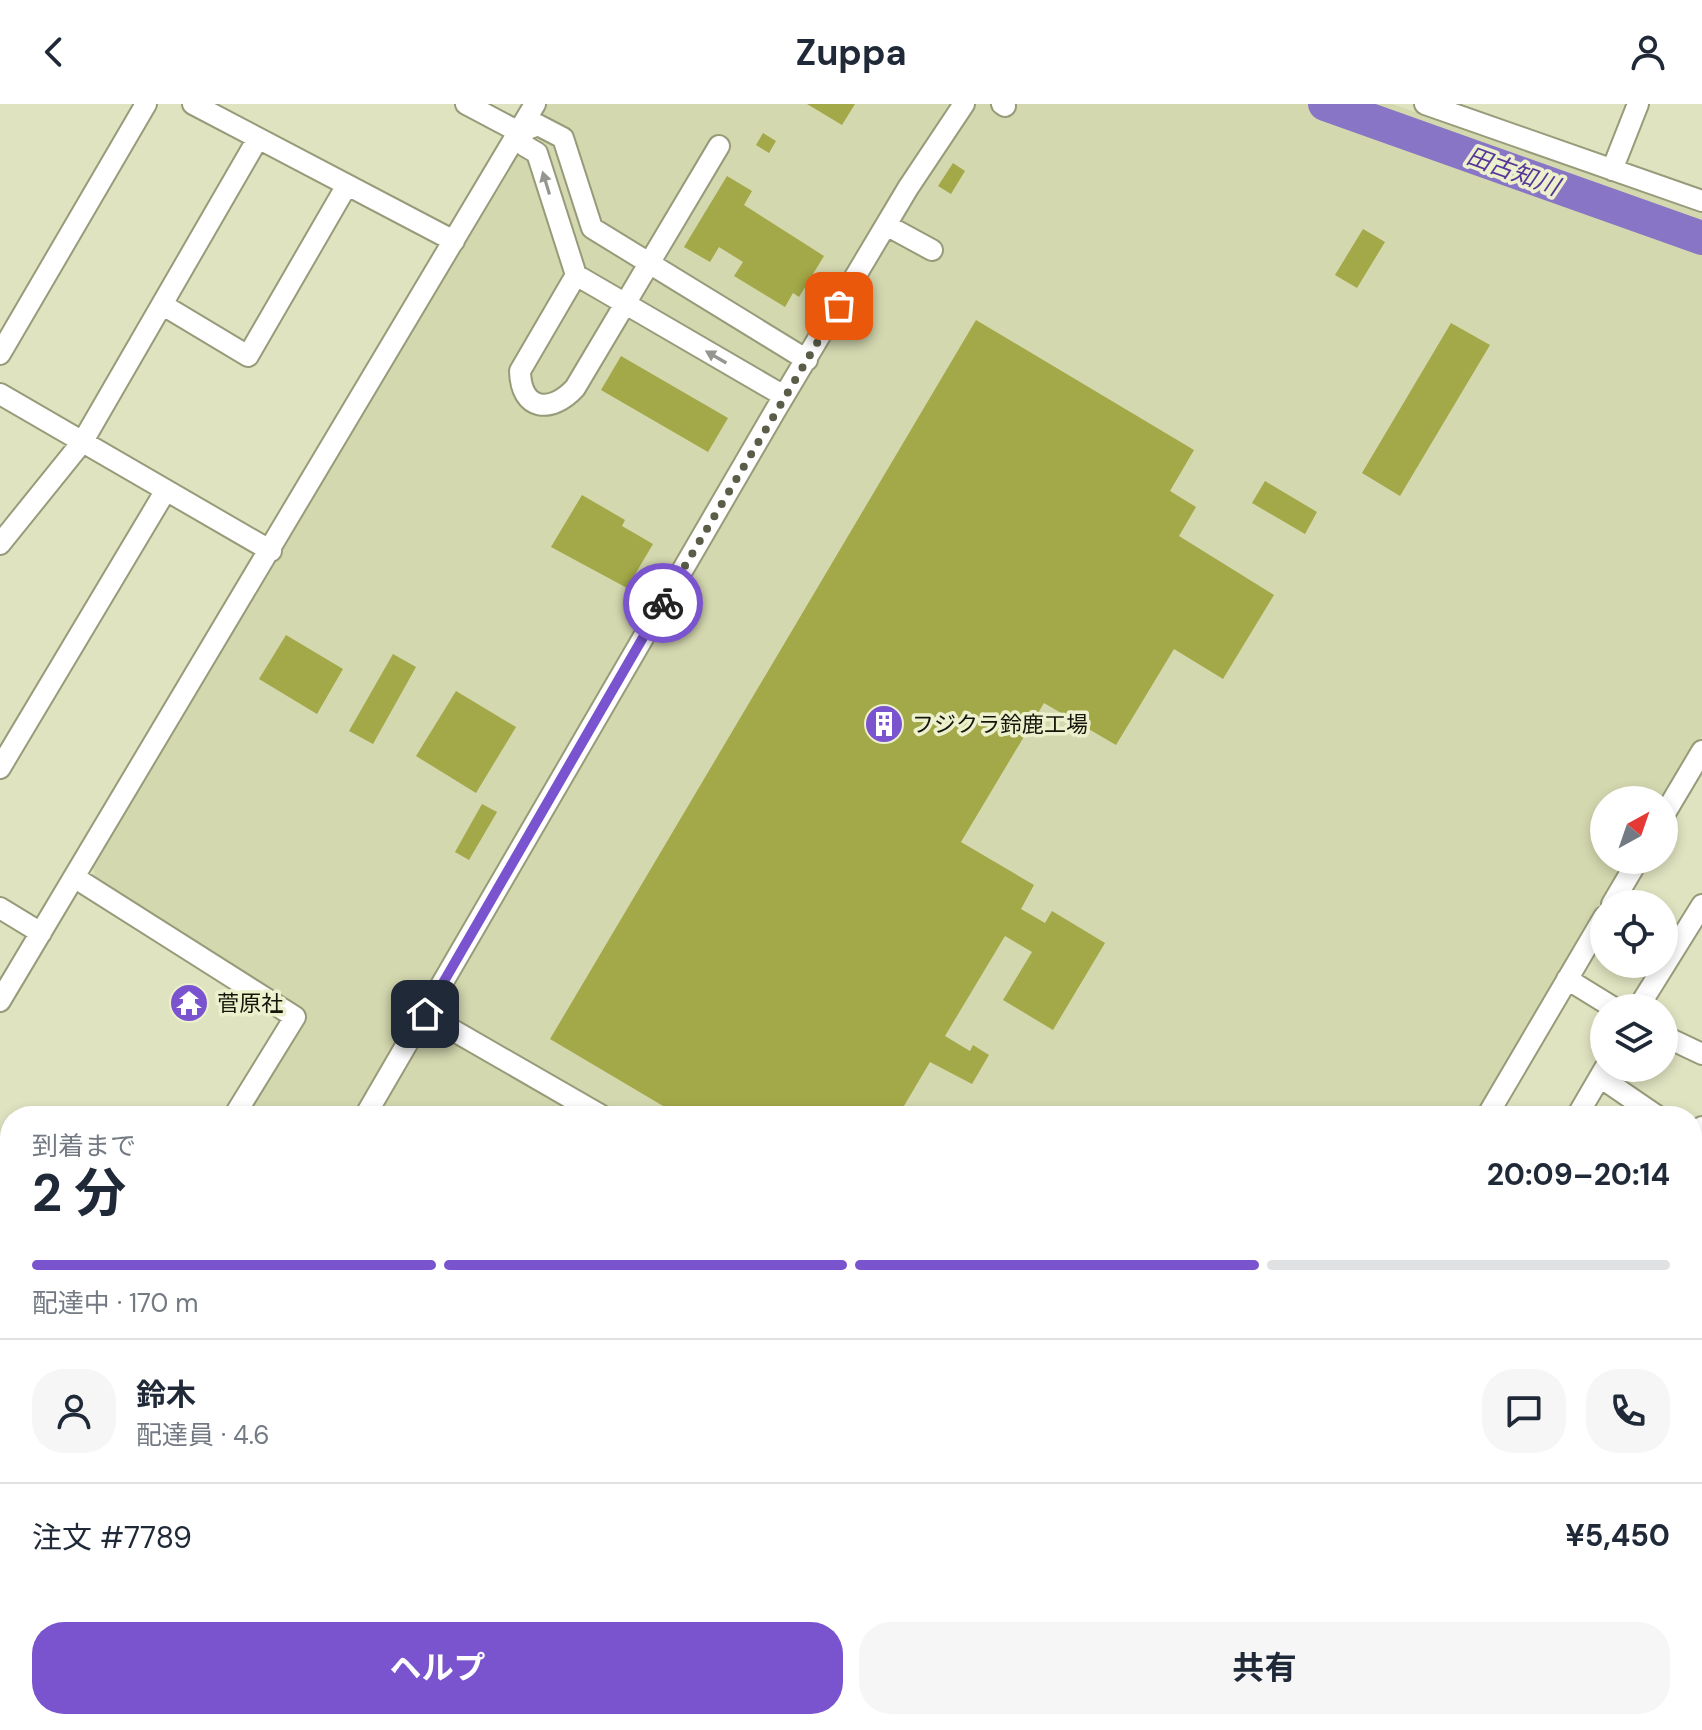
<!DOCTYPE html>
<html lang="ja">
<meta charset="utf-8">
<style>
body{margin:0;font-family:"DM Sans","Noto Sans JP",sans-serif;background:#f6f6f7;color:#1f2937;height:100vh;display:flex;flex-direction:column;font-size:30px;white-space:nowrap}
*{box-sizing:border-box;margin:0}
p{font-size:26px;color:#747a83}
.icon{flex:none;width:44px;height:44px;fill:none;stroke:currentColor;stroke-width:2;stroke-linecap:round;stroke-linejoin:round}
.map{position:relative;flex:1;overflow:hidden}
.sheet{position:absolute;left:0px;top:1002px;width:1702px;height:624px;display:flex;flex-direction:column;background:#fff;border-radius:32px 32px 0 0;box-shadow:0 4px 12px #0003}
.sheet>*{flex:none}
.needle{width:52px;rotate:40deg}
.controls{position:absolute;left:1590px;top:682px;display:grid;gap:16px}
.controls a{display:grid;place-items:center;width:88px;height:88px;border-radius:50%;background:#fff;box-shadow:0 4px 12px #0003;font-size:40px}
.pin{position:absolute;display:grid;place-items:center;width:68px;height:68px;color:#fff;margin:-34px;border-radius:16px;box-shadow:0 4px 12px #0006}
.courier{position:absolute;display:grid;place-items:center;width:80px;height:80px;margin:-40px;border:6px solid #7a54ce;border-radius:50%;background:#fff;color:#222;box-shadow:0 2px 10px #0007}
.overview em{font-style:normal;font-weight:700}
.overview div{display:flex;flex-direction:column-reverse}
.overview{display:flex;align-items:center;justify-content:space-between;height:136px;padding:0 32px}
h1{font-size:52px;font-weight:700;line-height:60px}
.bar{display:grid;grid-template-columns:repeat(4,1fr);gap:12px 8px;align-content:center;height:96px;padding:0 32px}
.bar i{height:10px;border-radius:6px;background:#e0e1e3}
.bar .current{background:#7a54ce}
.bar p{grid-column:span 4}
.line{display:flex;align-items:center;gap:20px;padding:0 32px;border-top:2px solid #e0e1e3}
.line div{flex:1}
.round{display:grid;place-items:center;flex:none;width:84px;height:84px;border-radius:32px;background:#f6f6f7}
.primary-button{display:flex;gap:16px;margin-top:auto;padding:16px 32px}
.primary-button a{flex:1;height:92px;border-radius:32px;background:#7a54ce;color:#fff;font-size:32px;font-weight:700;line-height:92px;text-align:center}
.primary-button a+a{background:#f6f6f7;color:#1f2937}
header{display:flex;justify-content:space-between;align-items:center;height:104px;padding:0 32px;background:#fff;font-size:36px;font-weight:700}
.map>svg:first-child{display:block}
.built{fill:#d4d8af}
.green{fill:#c5baf3}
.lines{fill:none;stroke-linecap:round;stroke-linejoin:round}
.river{stroke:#8875c5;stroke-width:34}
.building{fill:#a3a848}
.minor-casing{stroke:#989b7a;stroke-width:24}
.minor{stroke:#fff;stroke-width:20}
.oneway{fill:#969690}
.done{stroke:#5c5d49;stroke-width:8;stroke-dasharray:0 14.4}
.route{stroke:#7a54ce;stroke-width:10}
.labels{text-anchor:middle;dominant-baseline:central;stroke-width:7;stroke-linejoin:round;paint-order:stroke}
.poi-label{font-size:22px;fill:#151509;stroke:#edf0cd;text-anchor:start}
.water-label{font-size:24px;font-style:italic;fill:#563797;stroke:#edf0cd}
</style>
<header><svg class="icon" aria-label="back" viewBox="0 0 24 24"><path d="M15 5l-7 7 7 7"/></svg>Zuppa<svg class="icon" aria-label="person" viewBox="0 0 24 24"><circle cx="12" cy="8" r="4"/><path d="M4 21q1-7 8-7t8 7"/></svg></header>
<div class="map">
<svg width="1702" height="1626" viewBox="0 0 1702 1626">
<rect width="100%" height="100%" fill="#e0e3c0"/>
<path class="built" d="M546,0H1392L1702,108V633L1664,698L1604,696V756H1630L1481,1012H240L301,911L97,779L93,764Z
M10,1387V1616H1128L1122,1626H0V1404Z"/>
<path class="green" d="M1702,1032V1206L1692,1209V1051Z"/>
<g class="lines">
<path class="river" d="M1325,0L1702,134"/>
</g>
<path class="building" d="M807,0H855L842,21Z
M763,29L776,37L769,49L756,41Z
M953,59L965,67L951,90L938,82Z
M727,72L752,87L744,101L824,152L799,193L793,189L785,203L734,172L743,158L719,143L710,158L684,143Z
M1363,125L1385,138L1357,184L1335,171Z
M976,216L1194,346L1170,387L1196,403L1179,432L1274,491L1223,575L1174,545L1116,641L1044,599L961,738L1034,781L1021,805L1045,819L1052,807L1105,839L1053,926L1003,896L1032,848L1005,832L945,932L970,947L973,941L989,951L972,980L930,958L898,1012H680L550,935Z
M1451,219L1490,241L1400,392L1362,369Z
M621,252L728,314L708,348L601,286Z
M1265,377L1317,408L1305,430L1252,399Z
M582,391L625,416L622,422L653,440L627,484L551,443Z
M286,531L343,565L317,610L259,575Z
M393,550L416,563L373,640L349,627Z
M456,587L516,623L476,689L416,652Z
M482,700L497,708L469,756L455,748Z"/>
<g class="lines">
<g class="minor-casing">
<path id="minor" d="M193,0L454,137
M466,0L519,28L525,42L537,49L576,171L784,292
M1002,0L1005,2
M1425,0L1702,97
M519,28L538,21L563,34L592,124L807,256
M1612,66L1638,0
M886,121L932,146
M576,171L520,267C521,307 551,310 575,284L719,42
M163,201L248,252L347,81
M0,250L146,0
M0,290L271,447
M0,440L83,337L257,36
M0,664L166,386
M1664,711L1702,647
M74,773L295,913L234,1012
M1612,800L1638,756
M0,804L41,829
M1567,875L1614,904
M0,897L535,0
M1638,904L1702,801
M425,910L602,1012
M1664,932L1702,950
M1600,973L1657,1012
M365,1012L775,307L908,84L964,0
M1487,1012L1604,813
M1577,1012L1605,964
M1692,1042L1702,1023
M1692,1219L1702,1216
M1692,1320H1702
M0,1392L10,1376
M1692,1421H1702
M1692,1522H1702
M1692,1570L1702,1564
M151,1616L168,1626
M763,1616L775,1626
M1390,1616L1408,1626
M1550,1616L1558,1626
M1605,1616L1614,1626
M1129,1626L1135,1616
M1267,1626L1273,1616
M1574,1626L1582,1616
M1636,1626L1648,1616"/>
</g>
<use href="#minor" class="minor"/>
</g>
<defs><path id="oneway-solid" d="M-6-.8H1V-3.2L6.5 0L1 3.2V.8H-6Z" transform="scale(2)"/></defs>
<g class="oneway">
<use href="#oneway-solid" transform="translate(546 79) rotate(-107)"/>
<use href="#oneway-solid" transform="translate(716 253) rotate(-150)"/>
</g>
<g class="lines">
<path class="done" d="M663,499L839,202"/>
<path class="route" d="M425,910L663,499"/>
</g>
<defs>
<g id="building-disc" transform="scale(2)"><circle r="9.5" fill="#7a54ce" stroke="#edf0cd"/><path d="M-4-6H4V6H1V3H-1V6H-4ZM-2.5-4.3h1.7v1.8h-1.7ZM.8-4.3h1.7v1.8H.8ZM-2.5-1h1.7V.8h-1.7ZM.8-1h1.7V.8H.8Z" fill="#fff"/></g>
<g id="temple-disc" transform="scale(2)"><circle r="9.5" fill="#7a54ce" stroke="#edf0cd"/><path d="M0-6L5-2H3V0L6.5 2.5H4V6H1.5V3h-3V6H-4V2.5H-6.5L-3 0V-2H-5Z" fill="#fff"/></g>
</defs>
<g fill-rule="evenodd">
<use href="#building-disc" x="884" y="620"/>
<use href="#temple-disc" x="189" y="899"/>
</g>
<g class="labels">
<g class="poi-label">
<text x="912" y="620">フジクラ鈴鹿工場</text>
<text x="217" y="899">菅原社</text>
</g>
<g class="water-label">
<text transform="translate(1513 67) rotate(20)">田古知川</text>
</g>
</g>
</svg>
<div class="controls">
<a><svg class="needle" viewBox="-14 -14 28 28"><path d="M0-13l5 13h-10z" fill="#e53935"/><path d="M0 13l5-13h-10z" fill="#747a83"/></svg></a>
<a><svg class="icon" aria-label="locate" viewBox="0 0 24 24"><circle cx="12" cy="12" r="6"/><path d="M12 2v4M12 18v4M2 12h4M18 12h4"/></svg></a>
<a><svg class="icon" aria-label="layers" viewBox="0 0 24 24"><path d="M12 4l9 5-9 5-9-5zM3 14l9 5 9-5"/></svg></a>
</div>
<div class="pin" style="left:839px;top:202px;background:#ea580c"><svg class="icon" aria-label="bag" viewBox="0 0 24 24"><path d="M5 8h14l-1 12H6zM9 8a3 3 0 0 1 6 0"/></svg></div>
<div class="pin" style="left:425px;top:910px;background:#1f2937"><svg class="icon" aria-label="home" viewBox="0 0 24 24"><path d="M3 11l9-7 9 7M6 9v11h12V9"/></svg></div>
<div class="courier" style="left:663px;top:499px"><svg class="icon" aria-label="bike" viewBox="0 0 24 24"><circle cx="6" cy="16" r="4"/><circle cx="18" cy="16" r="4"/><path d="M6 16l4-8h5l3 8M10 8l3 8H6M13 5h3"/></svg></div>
<section class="sheet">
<div class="overview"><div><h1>2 分</h1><p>到着まで</p></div><em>20:09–20:14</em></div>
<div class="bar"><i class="current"></i><i class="current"></i><i class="current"></i><i></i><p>配達中 · 170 m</p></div>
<div class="line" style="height:144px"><a class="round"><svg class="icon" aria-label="person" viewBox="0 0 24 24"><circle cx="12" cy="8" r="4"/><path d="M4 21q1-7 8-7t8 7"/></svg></a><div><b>鈴木</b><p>配達員 · 4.6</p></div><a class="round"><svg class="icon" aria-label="chat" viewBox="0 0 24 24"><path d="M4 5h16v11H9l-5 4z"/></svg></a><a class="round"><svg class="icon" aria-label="phone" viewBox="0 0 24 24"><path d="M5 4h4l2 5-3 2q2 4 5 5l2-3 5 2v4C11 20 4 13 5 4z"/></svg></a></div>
<div class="line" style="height:104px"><div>注文 #7789</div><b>¥5,450</b></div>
<div class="primary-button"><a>ヘルプ</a><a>共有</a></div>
</section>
</div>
